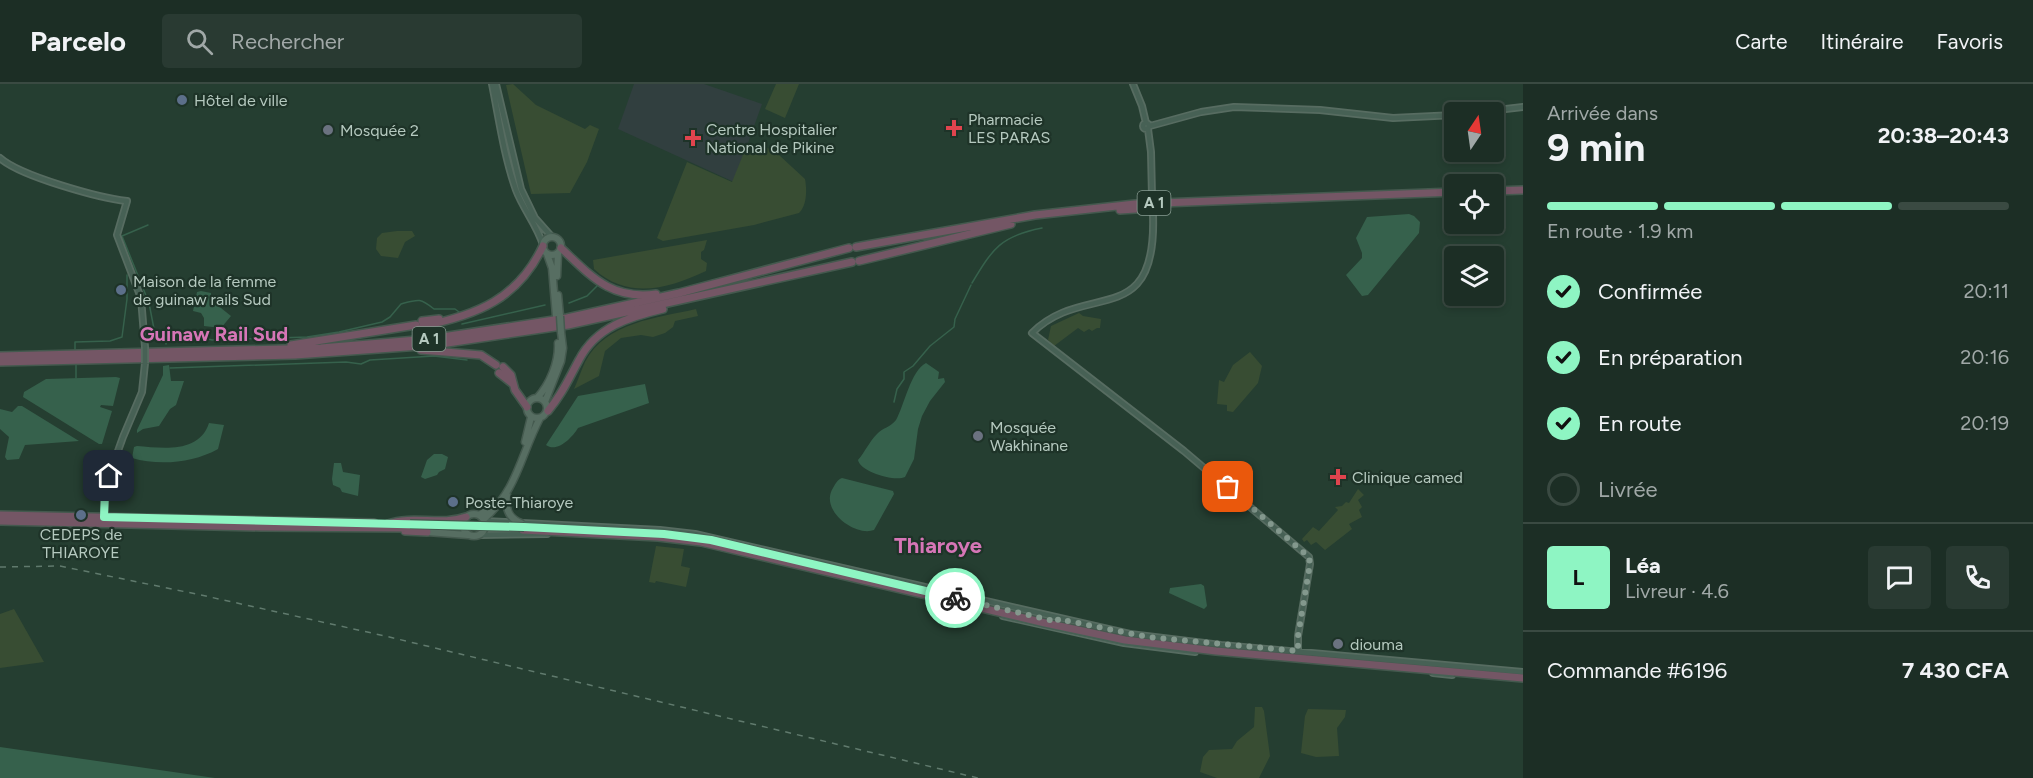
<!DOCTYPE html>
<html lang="fr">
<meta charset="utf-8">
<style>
body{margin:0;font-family:Figtree,sans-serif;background:#293a32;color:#f1f3f6;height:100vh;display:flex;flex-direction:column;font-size:22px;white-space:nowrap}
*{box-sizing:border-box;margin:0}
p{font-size:20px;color:#a0a8a7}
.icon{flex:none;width:33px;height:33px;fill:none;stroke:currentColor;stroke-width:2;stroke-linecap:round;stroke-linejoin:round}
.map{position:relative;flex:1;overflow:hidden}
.sheet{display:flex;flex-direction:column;background:#1c2e25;width:510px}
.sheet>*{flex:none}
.needle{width:39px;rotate:13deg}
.controls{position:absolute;left:1444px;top:18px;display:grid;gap:12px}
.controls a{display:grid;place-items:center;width:60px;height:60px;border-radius:6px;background:#1c2e25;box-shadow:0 3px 9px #0003,0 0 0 2px #3a4a42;font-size:30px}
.pin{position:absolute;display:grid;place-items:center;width:51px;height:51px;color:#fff;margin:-26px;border-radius:12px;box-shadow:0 3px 9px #0006}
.courier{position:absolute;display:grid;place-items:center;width:60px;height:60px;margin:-30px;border:4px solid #8ef5c3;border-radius:50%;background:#fff;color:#222;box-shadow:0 2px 8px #0007}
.overview em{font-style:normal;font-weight:700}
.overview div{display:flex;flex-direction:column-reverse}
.overview{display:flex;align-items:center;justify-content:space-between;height:102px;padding:0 24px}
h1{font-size:39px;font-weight:700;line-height:45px}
.bar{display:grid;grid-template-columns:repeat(4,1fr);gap:9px 6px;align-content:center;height:72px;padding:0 24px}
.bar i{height:8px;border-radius:4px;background:#3a4a42}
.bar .active{background:#8ef5c3}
.bar p{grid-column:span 4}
.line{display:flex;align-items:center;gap:15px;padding:0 24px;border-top:2px solid #3a4a42}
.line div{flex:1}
.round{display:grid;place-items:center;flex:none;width:63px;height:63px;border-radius:6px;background:#293a32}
ol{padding:0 24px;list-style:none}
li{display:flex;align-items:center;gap:18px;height:66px}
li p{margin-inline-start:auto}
li .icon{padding:6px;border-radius:50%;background:#8ef5c3;color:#111;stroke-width:4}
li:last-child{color:#a0a8a7}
li i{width:33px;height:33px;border:3px solid #3a4a42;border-radius:50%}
header{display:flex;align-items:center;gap:36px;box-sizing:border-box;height:84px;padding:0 30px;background:#1c2e25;border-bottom:2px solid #3a4a42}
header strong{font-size:28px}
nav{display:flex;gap:33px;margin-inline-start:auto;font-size:21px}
.search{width:420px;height:54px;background:#293a32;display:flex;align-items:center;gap:15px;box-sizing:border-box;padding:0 21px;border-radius:6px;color:#a0a8a7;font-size:22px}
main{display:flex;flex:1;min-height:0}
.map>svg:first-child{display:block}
.medical{fill:#313f3f}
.green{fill:#384d33}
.water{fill:#36614c}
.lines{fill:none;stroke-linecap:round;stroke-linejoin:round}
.stream{stroke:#36614c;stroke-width:1.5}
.highway-tunnel{stroke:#3b5346;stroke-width:7;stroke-dasharray:7 3.5;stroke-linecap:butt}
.secondary-casing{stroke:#576c61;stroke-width:8}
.primary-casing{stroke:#455a4f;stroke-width:9}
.highway-casing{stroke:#44594e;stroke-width:10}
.secondary{stroke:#476155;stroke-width:4.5}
.primary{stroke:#576e62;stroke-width:6}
.highway{stroke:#745665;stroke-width:7}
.rail{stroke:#607a6d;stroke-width:1.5;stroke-dasharray:6 6;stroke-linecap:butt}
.secondary-bridge-casing{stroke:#576c61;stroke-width:8;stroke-linecap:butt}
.primary-bridge-casing{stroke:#455a4f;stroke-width:9;stroke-linecap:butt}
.highway-bridge-casing{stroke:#44594e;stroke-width:10;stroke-linecap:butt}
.secondary-bridge{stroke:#476155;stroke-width:4.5}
.primary-bridge{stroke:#576e62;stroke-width:6}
.highway-bridge{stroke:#745665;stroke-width:7}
.done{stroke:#83988d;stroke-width:6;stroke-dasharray:0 10.8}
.route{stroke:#8ef5c3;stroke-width:8}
.service-dot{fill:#5c6f8a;stroke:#1e3328;stroke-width:2}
.health-dot{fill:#e0444e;stroke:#1e3328;stroke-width:2}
.worship-dot{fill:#6b7280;stroke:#1e3328;stroke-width:2}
.labels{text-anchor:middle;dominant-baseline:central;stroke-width:4.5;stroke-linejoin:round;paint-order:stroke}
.shield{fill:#1e3328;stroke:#889c92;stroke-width:1.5}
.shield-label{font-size:15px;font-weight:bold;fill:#b5c9bf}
.poi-label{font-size:16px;fill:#b5c9bf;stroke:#1e3328;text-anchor:start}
.quarter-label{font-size:20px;font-weight:bold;fill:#d676b7;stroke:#1e3328}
.district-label{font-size:22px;font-weight:bold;fill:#d676b7;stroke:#1e3328}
</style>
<header>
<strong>Parcelo</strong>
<div class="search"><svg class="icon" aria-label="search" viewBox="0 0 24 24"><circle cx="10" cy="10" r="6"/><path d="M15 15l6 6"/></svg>Rechercher</div>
<nav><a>Carte</a><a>Itinéraire</a><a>Favoris</a></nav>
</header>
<main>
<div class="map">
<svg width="1523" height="694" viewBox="0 0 1523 694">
<rect width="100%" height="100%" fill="#253e31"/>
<path class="medical" d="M634,0H704L762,20L734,98L618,45Z"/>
<path class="green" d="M513,0L536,21L585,45L590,41L599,45L587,78L570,109L531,110L506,1Z
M776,0H799L785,34L765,25Z
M747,61L751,63L763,61L779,71L805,95C807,106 807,121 799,129L754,141L663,157L657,154L687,78L732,98Z
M397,147H412L415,152L405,158L398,174L381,172L376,165L377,154L382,149Z
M707,156L704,166L701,168V175L707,179L706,187C668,205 628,216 594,185L593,176Z
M696,225L698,232L675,237L673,243L665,249L653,253L641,251L621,254L605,267L599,292L574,305C578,296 581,287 585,278C606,238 657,234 696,225Z
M1079,229L1083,232L1101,235L1100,244H1097L1092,247L1089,245L1084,248L1078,244L1054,262L1048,256L1051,242Z
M1250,268L1262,282L1258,299L1233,328L1227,327V321L1217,320L1219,296L1224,298L1233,281Z
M1358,405L1364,411L1358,416L1362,423L1359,426L1362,433L1349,440L1352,445L1325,466L1316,458L1311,461L1307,456L1304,458L1302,455L1313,443L1319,447L1338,426L1335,423L1342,422L1346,418L1349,419Z
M656,462L684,465L681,482L690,484L686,503L656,497L655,499L649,498Z
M14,525L44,578L0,584V530Z
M1255,623H1262L1264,627L1270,672L1259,694H1217L1200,688L1203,673L1209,666L1232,665L1237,657L1254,643Z
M1308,625L1346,626L1345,633L1337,644L1339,672L1316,673L1301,669L1305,632Z"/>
<path class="water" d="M1409,130L1414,132L1420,138L1419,149L1368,211L1362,212L1346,191L1362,174V169L1356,154L1367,133Z
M201,207L211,209V216L231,232L221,244L204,242V234L201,229L193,227L197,208Z
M926,279L939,288L938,295L944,294L945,298L930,317L922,332L918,345L914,375L905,393C895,398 860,388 858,376C865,368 869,358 877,350C882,344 891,343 896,336C904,322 911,286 926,279Z
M169,281L171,297H184L176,321L170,325L159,342L143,345L137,349V346L163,291V282Z
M116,293L120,294L113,322L101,321L100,323L112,327L102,360H99L23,313L24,308L46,295Z
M645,300L649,319L578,344C572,354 557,369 546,361L578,312Z
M18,322H22L79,357L25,361L19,375L7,376L5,373L9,353L0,345V325L12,328Z
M209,339L224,341L218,365C193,379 159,382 132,374L134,363L137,362C162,364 199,370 209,339Z
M434,370H442L448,373L445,385L439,388L437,391L425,395L421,393L427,376Z
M334,379H341L343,388L360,391L358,412L342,408L340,404L333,401L332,395Z
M842,394L893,407L894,410L874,446C855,453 819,426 833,404C836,399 837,396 842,394Z
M1201,500L1204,502L1207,522L1204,525L1169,509L1170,504Z
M0,663L215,694H0Z"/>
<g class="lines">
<path class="stream" d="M148,141L122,152L149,219L154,245L166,255
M972,199C993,164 1001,152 1042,144
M569,219L587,212L597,202
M462,240L545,221
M166,260V256L169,252L174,249L182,248L212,256L307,253L339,248L382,238L390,233L401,220C419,215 420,214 434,225H455L459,228
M75,267V258L110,257L122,253L127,215V191
M76,280V294
M170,284L346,278L361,280L370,276L434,272L467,276
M894,318L897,305L904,295V288L913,282L930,262L954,243L955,235L971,201"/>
<path class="highway-tunnel" d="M416,245L423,244"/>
<g class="secondary-casing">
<path id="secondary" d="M492,0C499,35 504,72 516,106C523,125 537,141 543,161
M496,0L521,105L535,134L551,152
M1133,0L1142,22L1146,39
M1480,28L1523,23
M1143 42a3 3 0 1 1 6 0a3 3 0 1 1-6 0Z
M1150,42L1201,28L1234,23L1320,26L1393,34L1455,31
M1148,45L1151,68L1152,112
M0,74C20,92 99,114 127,117L117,151L141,214L145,263
M1153,131C1157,248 1085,196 1032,249L1184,367L1309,473L1310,480L1298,552V567
M104,433L105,408L109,392L123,353L142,308L145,279
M484,437L660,446L695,450L1130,550L1221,561L1523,588
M480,451L547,450
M1003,532L1124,559L1195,568
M1433,589L1452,591"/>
</g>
<g class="primary-casing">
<path id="primary" d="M543 162a9 9 0 1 1 18 0a9 9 0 1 1-18 0Z
M547,170L552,184L556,232
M557,192L558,169
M558,211L560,232
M527 324a10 10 0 1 1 20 0a10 10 0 1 1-20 0Z
M537,314C550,300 559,278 558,259
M545,318L561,277L563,264L561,248
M525,358L531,333
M507,411C505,424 508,434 521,439
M463 441a11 11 0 1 1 22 0a11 11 0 1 1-22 0Z
M479,431L492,423
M484,435C518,405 520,372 540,334
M427,448L468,451"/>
</g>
<g class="highway-casing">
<path id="highway" d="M1494,107L1523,106
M1120,126L1151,124
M856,163L1035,131L1135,120L1455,108
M561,164C592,193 611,216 656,210
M859,177L1011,140
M422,237L439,235
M423,242C477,231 518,215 543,162
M291,261L416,241
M421,266L481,271L496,281
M0,272L321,264L429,255L567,234L679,209L849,164
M0,278L295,271L434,261L568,241L852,178
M503,283L511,291L515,306L527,323
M499,289L513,300
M548,327C563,309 568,296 579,276C596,243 629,233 663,225
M0,431L374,439
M0,437L261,443L410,444
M388,440C413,431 441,442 466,433
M523,446L658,453L701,458L1045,539L1125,556L1216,567L1523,594
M405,447L427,448"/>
</g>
<use href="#secondary" class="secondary"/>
<use href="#primary" class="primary"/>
<use href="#highway" class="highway"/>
<path class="rail" d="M0,483L60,482L201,511L385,552L978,694"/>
<g class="secondary-bridge-casing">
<path id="secondary-bridge" d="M1152,112L1153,131
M145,263V279"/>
</g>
<g class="primary-bridge-casing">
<path id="primary-bridge" d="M560,232L561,248"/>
</g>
<g class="highway-bridge-casing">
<path id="highway-bridge" d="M410,440L524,443"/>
</g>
<use href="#secondary-bridge" class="secondary-bridge"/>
<use href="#primary-bridge" class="primary-bridge"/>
<use href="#highway-bridge" class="highway-bridge"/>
</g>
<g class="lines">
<path class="done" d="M955,514L1046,535L1058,538V535L1148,553L1298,567V552L1310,480L1309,473L1228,403"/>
<path class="route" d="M109,392L105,408L104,433L524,443L664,450L711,456L955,514"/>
</g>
<g class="service-dot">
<circle cx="182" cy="16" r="6"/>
<circle cx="121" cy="206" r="6"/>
<circle cx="453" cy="418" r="6"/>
<circle cx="81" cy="431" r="6"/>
</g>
<g class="health-dot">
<path d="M951 35h6v6h6v6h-6v6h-6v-6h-6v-6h6z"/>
<path d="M690 45h6v6h6v6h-6v6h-6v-6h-6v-6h6z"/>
<path d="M1335 384h6v6h6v6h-6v6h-6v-6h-6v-6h6z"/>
</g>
<g class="worship-dot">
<circle cx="328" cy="46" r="6"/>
<circle cx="978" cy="352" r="6"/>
<circle cx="1338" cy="560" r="6"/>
</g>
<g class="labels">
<g class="shield">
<rect x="1137.5" y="107" width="33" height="24" rx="4.5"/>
<rect x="412.5" y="243" width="33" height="24" rx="4.5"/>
</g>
<g class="shield-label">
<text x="1154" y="119">A 1</text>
<text x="429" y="255">A 1</text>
</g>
<g class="poi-label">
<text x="194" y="16">Hôtel de ville</text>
<text x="968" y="35">Pharmacie<tspan x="968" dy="18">LES PARAS</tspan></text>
<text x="706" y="45">Centre Hospitalier<tspan x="706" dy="18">National de Pikine</tspan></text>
<text x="340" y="46">Mosquée 2</text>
<text x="133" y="197">Maison de la femme<tspan x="133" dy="18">de guinaw rails Sud</tspan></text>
<text x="990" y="343">Mosquée<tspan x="990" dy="18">Wakhinane</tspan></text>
<text x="1352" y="393">Clinique camed</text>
<text x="465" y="418">Poste-Thiaroye</text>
<text x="81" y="450" text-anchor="middle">CEDEPS de<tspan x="81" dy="18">THIAROYE</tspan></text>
<text x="1350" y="560">diouma</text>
</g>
<g class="quarter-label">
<text x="214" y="250">Guinaw Rail Sud</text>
</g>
<g class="district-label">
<text x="938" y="461">Thiaroye</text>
</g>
</g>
</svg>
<div class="controls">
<a><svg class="needle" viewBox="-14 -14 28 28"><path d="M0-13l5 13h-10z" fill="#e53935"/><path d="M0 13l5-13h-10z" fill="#a0a8a7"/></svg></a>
<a><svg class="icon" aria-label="locate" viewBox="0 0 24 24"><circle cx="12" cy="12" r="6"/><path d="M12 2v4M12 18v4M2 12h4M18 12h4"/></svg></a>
<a><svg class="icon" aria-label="layers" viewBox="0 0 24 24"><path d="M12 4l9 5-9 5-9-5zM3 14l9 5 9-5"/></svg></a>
</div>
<div class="pin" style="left:1228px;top:403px;background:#ea580c"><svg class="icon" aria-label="bag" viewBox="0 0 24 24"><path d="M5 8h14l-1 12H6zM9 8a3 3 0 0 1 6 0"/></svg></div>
<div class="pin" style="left:109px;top:392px;background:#1f2937"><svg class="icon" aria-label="home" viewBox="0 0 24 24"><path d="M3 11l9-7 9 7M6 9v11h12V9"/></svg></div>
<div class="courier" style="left:955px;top:514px"><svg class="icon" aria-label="bike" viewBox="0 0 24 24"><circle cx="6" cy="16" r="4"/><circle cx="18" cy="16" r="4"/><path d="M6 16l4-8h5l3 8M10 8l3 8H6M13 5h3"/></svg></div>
</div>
<section class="sheet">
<div class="overview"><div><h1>9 min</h1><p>Arrivée dans</p></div><em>20:38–20:43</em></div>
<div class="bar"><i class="active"></i><i class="active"></i><i class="active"></i><i></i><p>En route · 1.9 km</p></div>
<ol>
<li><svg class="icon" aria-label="check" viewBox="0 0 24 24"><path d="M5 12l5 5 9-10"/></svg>Confirmée<p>20:11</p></li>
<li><svg class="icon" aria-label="check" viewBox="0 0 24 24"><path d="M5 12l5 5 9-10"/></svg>En préparation<p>20:16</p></li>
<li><svg class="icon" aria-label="check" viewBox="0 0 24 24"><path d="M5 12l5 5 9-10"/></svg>En route<p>20:19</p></li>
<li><i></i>Livrée</li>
</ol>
<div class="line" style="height:108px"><b class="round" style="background:#8ef5c3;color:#111">L</b><div><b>Léa</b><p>Livreur · 4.6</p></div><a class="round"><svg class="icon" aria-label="chat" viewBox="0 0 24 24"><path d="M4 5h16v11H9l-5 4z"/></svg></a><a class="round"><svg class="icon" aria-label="phone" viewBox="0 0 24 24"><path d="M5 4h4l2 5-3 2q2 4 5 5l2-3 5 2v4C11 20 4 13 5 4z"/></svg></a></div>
<div class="line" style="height:78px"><div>Commande #6196</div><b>7 430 CFA</b></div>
</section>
</main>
